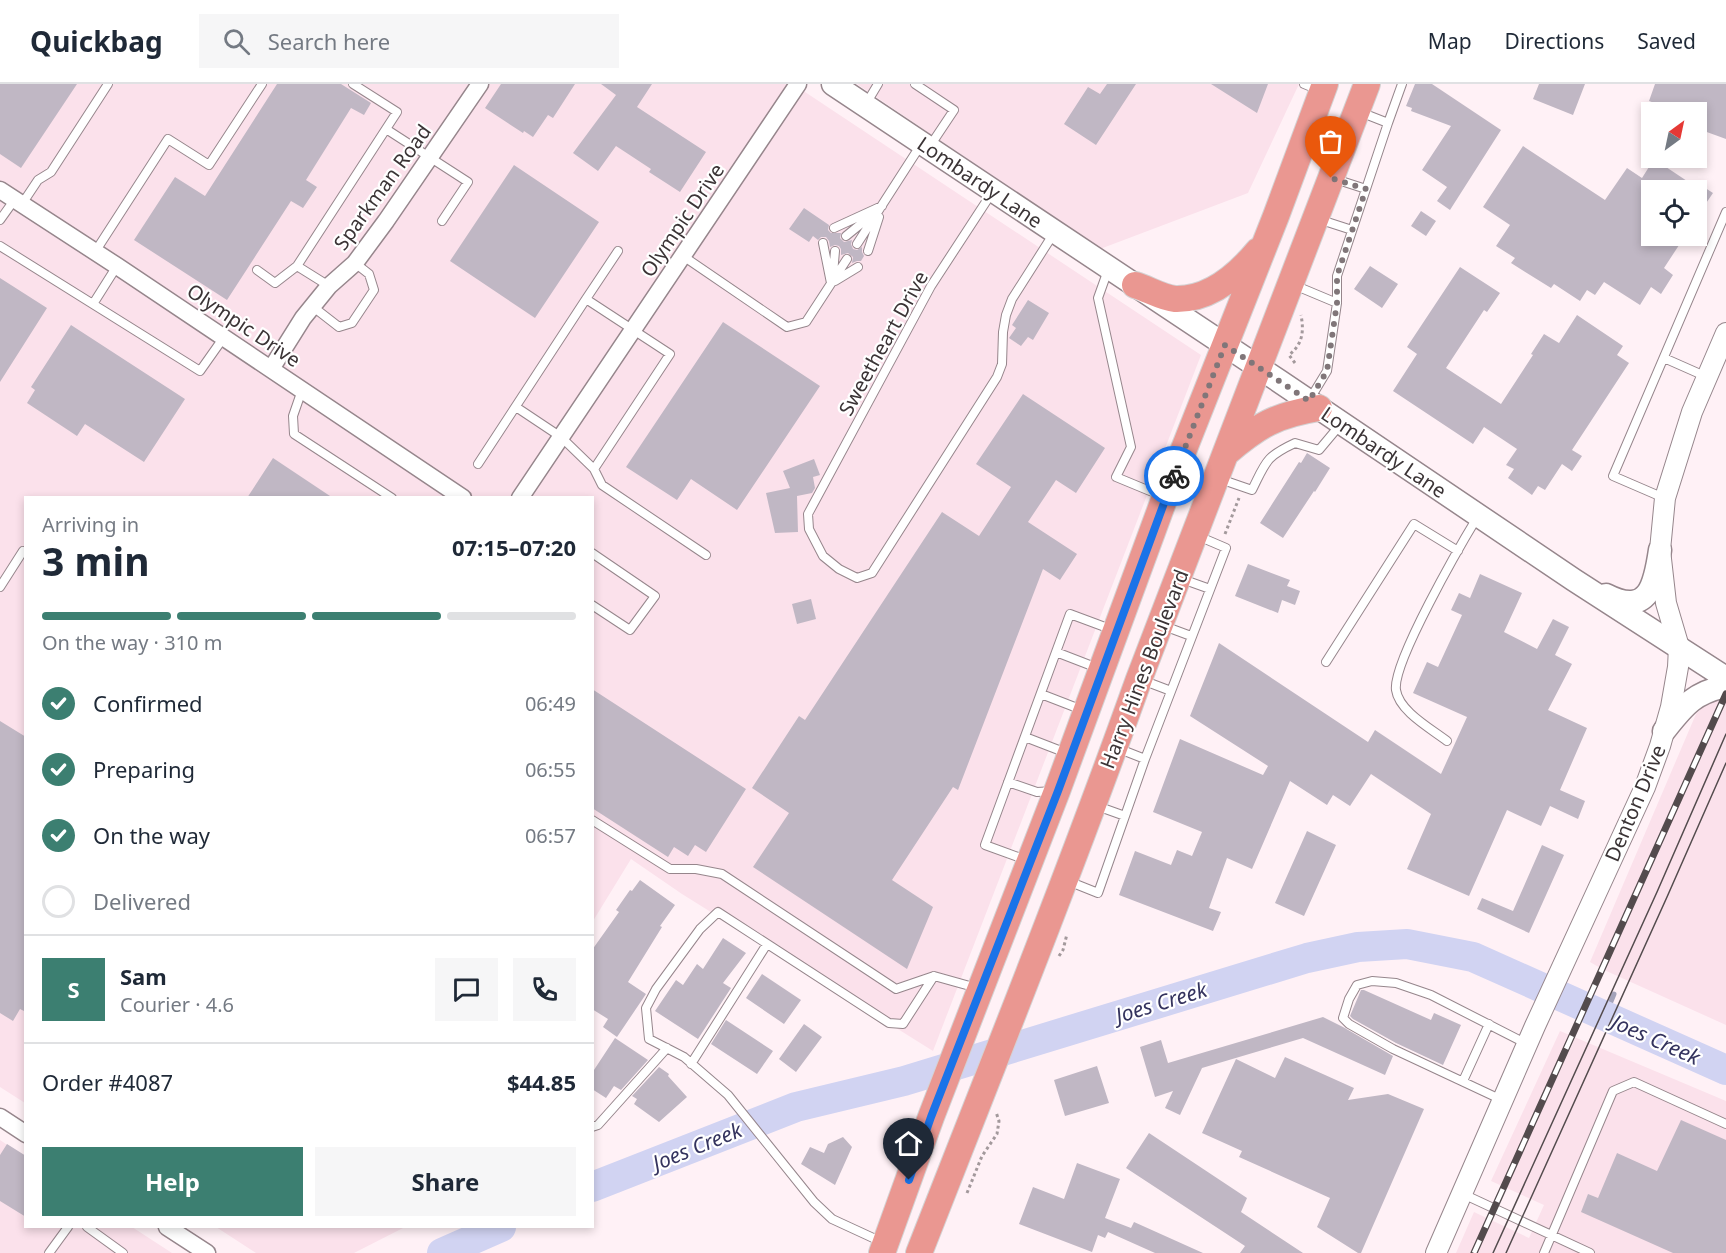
<!DOCTYPE html>
<meta charset="utf-8">
<style>
body{margin:0;font-family:"Noto Sans",sans-serif;background:#f6f6f7;color:#1f2937;height:100vh;display:flex;flex-direction:column;font-size:22px;white-space:nowrap}
*{box-sizing:border-box;margin:0}
p{font-size:20px;color:#747a83}
.icon{flex:none;width:33px;height:33px;fill:none;stroke:currentColor;stroke-width:2;stroke-linecap:round;stroke-linejoin:round}
.map{position:relative;flex:1;overflow:hidden}
.panel{position:absolute;left:24px;top:412px;width:570px;height:732px;display:flex;flex-direction:column;background:#fff;border-radius:0px;box-shadow:0 3px 9px #0003}
.panel>*{flex:none}
.needle{width:39px;rotate:33deg}
.controls{position:absolute;left:1641px;top:18px;display:grid;gap:12px}
.controls a{display:grid;place-items:center;width:66px;height:66px;border-radius:0px;background:#fff;box-shadow:0 3px 9px #0003;font-size:30px}
.pin{position:absolute;display:grid;place-items:center;width:51px;height:51px;color:#fff;margin:-62px -26px;border-radius:50% 50% 50% 0;rotate:-45deg;box-shadow:0 0 6px #0007}
.pin .icon{rotate:45deg}
.courier{position:absolute;display:grid;place-items:center;width:60px;height:60px;margin:-30px;border:4px solid #1a73e8;border-radius:50%;background:#fff;color:#222;box-shadow:0 2px 8px #0007}
.summary em{font-style:normal;font-weight:700}
.summary div{display:flex;flex-direction:column-reverse}
.summary{display:flex;align-items:center;justify-content:space-between;height:102px;padding:0 18px}
h1{font-size:39px;font-weight:700;line-height:45px}
.bar{display:grid;grid-template-columns:repeat(4,1fr);gap:9px 6px;align-content:center;height:72px;padding:0 18px}
.bar i{height:8px;border-radius:4px;background:#e0e1e3}
.bar .on{background:#3c7f71}
.bar p{grid-column:span 4}
.line{display:flex;align-items:center;gap:15px;padding:0 18px;border-top:2px solid #e0e1e3}
.line div{flex:1}
.round{display:grid;place-items:center;flex:none;width:63px;height:63px;border-radius:0px;background:#f6f6f7}
ol{padding:0 18px;list-style:none}
li{display:flex;align-items:center;gap:18px;height:66px}
li p{margin-inline-start:auto}
li .icon{padding:6px;border-radius:50%;background:#3c7f71;color:#fff;stroke-width:4}
li:last-child{color:#747a83}
li i{width:33px;height:33px;border:3px solid #e0e1e3;border-radius:50%}
.button{display:flex;gap:12px;margin-top:auto;padding:12px 18px}
.button a{flex:1;height:69px;border-radius:0px;background:#3c7f71;color:#fff;font-size:24px;font-weight:700;line-height:69px;text-align:center}
.button a+a{background:#f6f6f7;color:#1f2937}
header{display:flex;align-items:center;gap:36px;box-sizing:border-box;height:84px;padding:0 30px;background:#fff;border-bottom:2px solid #e0e1e3}
header strong{font-size:28px}
nav{display:flex;gap:33px;margin-inline-start:auto;font-size:21px}
.search{width:420px;height:54px;background:#f6f6f7;display:flex;align-items:center;gap:15px;box-sizing:border-box;padding:0 21px;border-radius:0px;color:#747a83;font-size:22px}
.map>svg:first-child{display:block}
.built{fill:#fbe1eb}
.lines{fill:none;stroke-linecap:round;stroke-linejoin:round}
.stream{stroke:#a4a3ba;stroke-width:5}
.river{stroke:#d1d3f2;stroke-width:30}
.building{fill:#c0b7c4}
.service-casing{stroke:#96868c;stroke-width:10}
.minor-casing{stroke:#96868c;stroke-width:19}
.tertiary-casing{stroke:#96868c;stroke-width:22}
.secondary-casing{stroke:#96868c;stroke-width:25}
.primary-casing{stroke:#d4d2d3;stroke-width:28}
.path{stroke:#a3999c;stroke-width:3;stroke-dasharray:3 3;stroke-linecap:butt}
.service{stroke:#fff;stroke-width:8}
.minor{stroke:#fff;stroke-width:16}
.tertiary{stroke:#fff;stroke-width:20}
.secondary{stroke:#fff;stroke-width:22}
.primary{stroke:#ea9791;stroke-width:26}
.tram{stroke:#534b4d;stroke-width:1.5}
.rail-casing{stroke:#534b4d;stroke-width:7}
.rail{stroke:#fff;stroke-width:4.5;stroke-dasharray:14;stroke-linecap:butt}
.done{stroke:#807679;stroke-width:6;stroke-dasharray:0 10.8}
.route{stroke:#1a73e8;stroke-width:8}
.labels{text-anchor:middle;dominant-baseline:central;stroke-width:4.5;stroke-linejoin:round;paint-order:stroke}
.street-label{font-size:20px;fill:#3b3436;stroke:#fff}
.water-label{font-size:21px;font-style:italic;fill:#34335e;stroke:#fff}
</style>
<header>
<strong>Quickbag</strong>
<div class="search"><svg class="icon" aria-label="search" viewBox="0 0 24 24"><circle cx="10" cy="10" r="6"/><path d="M15 15l6 6"/></svg>Search here</div>
<nav><a>Map</a><a>Directions</a><a>Saved</a></nav>
</header>
<div class="map">
<svg width="1726" height="1169" viewBox="0 0 1726 1169">
<rect width="100%" height="100%" fill="#fff1f6"/>
<path class="built" d="M0,0H793L1201,271L933,967L682,810L631,775L593,837L592,414H26L25,1019L0,1003Z
M857,0H1299L1248,109L1100,165Z
M1717,614L1726,619V941L1602,885L1590,878L1696,630L1709,617Z
M1560,947L1726,1017V1169H1456L1474,1128L1529,1154L1544,1121L1491,1097Z
M0,1056L25,1073L26,1143H132L172,1169H0Z
M216,1143H405L354,1169H256Z"/>
<g class="lines">
<path class="stream" d="M1605,932L1614,910"/>
<path class="river" d="M592,1103L796,1023L904,997L1307,874L1358,863L1407,860L1473,873L1726,986
M442,1169L501,1143"/>
</g>
<path class="building" d="M0,0H77L21,84L0,70Z
M277,0H341L371,19L364,31L351,24L306,96L317,103L303,124L291,117L227,216L134,156L175,93L205,112Z
M501,0H575L553,34L548,31L533,53L524,47L523,49L485,24Z
M601,0H652L637,23L706,68L680,108L649,88L651,85L616,62L598,87L573,69L616,11Z
M1107,0H1136L1096,61L1064,40L1088,3L1100,10Z
M1211,0H1268L1257,29Z
M1415,0H1432L1501,46L1450,126L1437,117L1447,103L1422,86L1451,42L1411,27L1412,24L1406,22Z
M1539,0H1585L1573,31L1533,15Z
M1655,0H1726V55L1704,47L1707,39L1696,35V28H1679L1649,17Z
M1523,62L1605,116L1627,84L1642,94L1654,75L1696,103V98L1713,109L1696,134V106H1652V152H1685L1664,184L1673,191L1661,210L1651,203L1640,221L1604,198L1595,211L1587,206L1580,217L1554,200L1551,204L1511,179L1515,174L1496,162L1510,141L1483,123Z
M514,81L599,138L535,234L450,177Z
M804,124L829,141L828,146L831,149H841L840,154L844,158L852,156L851,160L853,165L857,166L862,163V168L864,172L861,177H857L852,179L853,173L848,169L841,171V165L839,162L835,161L830,163L829,157L826,153H821L818,156L813,152L809,158L789,145Z
M1421,127L1436,137L1426,152L1411,142Z
M1370,182L1398,200L1382,224L1354,205Z
M1460,183L1500,209L1487,228L1484,226L1446,284L1501,320L1533,271L1531,270L1544,250L1559,259L1577,231L1623,262L1617,271L1629,279L1572,366L1582,372L1572,387L1562,380L1545,406L1538,402L1532,411L1508,394L1514,385L1506,381L1517,365L1484,343L1473,360L1393,307L1417,270L1407,263Z
M0,194L47,224L0,298Z
M1028,216L1049,229L1033,256L1028,253L1021,262L1009,254L1016,244L1012,241Z
M723,238L820,302L737,426L691,395L677,416L626,383Z
M71,241L185,315L144,378L85,340L77,352L27,319L35,306L31,303Z
M1023,310L1105,364L1076,409L1056,396L1028,438L1077,470L1060,496L1043,485L958,706L953,703L892,796L933,823L907,885L753,783L789,729L752,704L799,632L805,636L942,428L979,452L1011,403L976,380Z
M1307,369L1330,384L1315,408L1314,407L1283,454L1260,439L1299,378L1301,379Z
M273,374L333,414H247Z
M814,375L820,391L813,393L815,404L812,409L797,412L798,448L775,449L766,409L790,404L783,387Z
M1248,480L1290,496L1287,502L1300,507L1295,521L1282,516L1278,529L1235,512Z
M1480,490L1522,509L1504,548L1537,565L1553,535L1569,543L1555,571L1572,580L1548,626L1587,644L1560,706L1585,717L1578,735L1550,722L1541,742L1507,726L1469,812L1407,785L1431,730L1371,690L1350,722L1333,711L1327,721L1290,697L1252,785L1227,774L1209,824L1221,828L1213,847L1119,811L1135,767L1171,781L1177,766L1192,772L1202,748L1153,728L1180,655L1263,691L1268,682L1190,632L1219,559L1368,658L1375,646L1441,690L1467,633L1413,609L1427,578L1438,583L1462,531L1451,526L1459,509L1470,514Z
M811,515L816,535L797,540L792,520Z
M592,605L746,705L706,768L695,761L688,772L674,763L668,773L592,724Z
M0,637L26,653V928L20,925L13,937L0,929Z
M1307,747L1336,761L1304,832L1275,819Z
M1542,761L1564,771L1529,849L1477,825L1482,814L1513,827Z
M640,796L675,821L660,842L662,843L628,898L646,910L617,953L603,943L608,935L592,925V866L619,828L616,826L630,806L632,807Z
M723,854L746,869L723,899L731,904L698,955L655,927L676,896L683,901L697,880L703,885Z
M762,890L801,916L784,940L746,914Z
M1361,906H1364L1431,936L1434,929L1461,941L1443,981L1396,959L1353,935L1350,932Z
M1323,933L1343,943L1393,972L1385,991L1303,954L1202,984L1180,1031L1165,1024L1173,1007L1155,1013L1140,963L1161,956L1168,979Z
M726,936L773,967L757,990L711,960Z
M804,940L822,953L796,988L779,975Z
M615,954L648,976L621,1006L614,1002L606,1014L592,1005V989Z
M1285,973L1354,1004L1348,1016L1388,1010L1424,1025L1361,1169H1358L1317,1143L1330,1114L1239,1073L1242,1067L1202,1049L1236,975L1275,994Z
M1097,982L1109,1019L1065,1032L1054,996Z
M659,983L669,990L668,992L687,1013L659,1038L634,1020L637,1015L632,1012Z
M1681,1036L1726,1056V1169H1673L1581,1128L1588,1110L1598,1114L1617,1069L1657,1087Z
M1149,1049L1247,1114L1241,1128L1303,1169H1240L1245,1162L1126,1084Z
M843,1053L852,1063L835,1101L801,1080L810,1063L824,1069L828,1060Z
M7,1060L26,1072V1133L0,1117V1071Z
M1077,1079L1120,1095L1105,1134L1131,1144L1134,1138L1203,1169H1155L1108,1148L1105,1154L1098,1151L1092,1168L1019,1140L1033,1103L1064,1115Z"/>
<g class="lines">
<g class="service-casing">
<path id="service" d="M915,0L954,26L930,62
M1304,0L1321,7
M866,20L878,0
M1388,39L1402,0
M386,45L468,98L442,137
M1335,95L1366,105
M993,107L931,202L808,430L809,445L823,472L839,485L857,494L872,489L997,293L1002,280L1003,248L1006,231L1012,215L1054,149
M22,120L38,96L51,88L108,0
M1318,135L1352,146
M0,136L15,115
M834,144L882,122
M846,152L873,130
M823,159L831,199
M857,160L922,59
M0,162L200,287L224,253
M868,167L879,133
M95,168L168,55L209,81L262,0
M683,172L787,243L806,238L847,175
M257,186L275,199L297,182
M1108,186L1098,214L1131,363L1116,393L1162,412
M833,190L835,167
M835,197L858,183
M1294,201L1337,219
M329,202L297,182L397,28L353,0
M93,220L117,182
M312,222L339,243L352,239L374,206L369,190L355,179
M1664,274L1707,293
M302,306L293,332L294,350L392,414
M1310,315L1327,287L1337,219V192L1388,39L1360,28
M516,323L561,353L594,385L670,270L586,215L618,167
M478,380L586,215
M594,385L602,401L706,471
M1220,395L1252,406C1266,378 1265,373 1295,359L1319,366L1340,341
M1664,414L1613,392L1726,128
M592,469L655,512L630,546L592,521
M1182,495L1210,505
M0,503L23,467
M1164,542L1191,552
M1056,568L1100,585
M1326,578L1414,440L1458,467
M1142,596L1171,607
M1041,610L1085,627
M1025,653L1069,670
M1447,657C1430,644 1399,627 1396,606C1392,579 1461,460 1478,432
M1117,664L1145,675
M1008,698L1037,708L1054,707
M1097,722L1125,732
M592,736L670,785H696L722,790L896,905L934,892L977,904
M1029,777L985,761L1070,530L1113,546
M1068,797L1098,809L1145,675L1226,464L1198,452
M691,980L767,860
M1463,997L1489,940
M1502,1016L1393,965L1349,940L1343,934L1349,915L1357,901L1372,897L1396,899L1431,911L1527,960
M592,1043L598,1041L667,964
M1463,1110L1590,1169
M87,1143L123,1169
M884,1159L832,1135L814,1118L728,1011L684,973L649,955L646,924L656,905L700,845L718,828L889,939L903,940L934,892
M49,1169L68,1143
M1544,1169L1613,1007L1634,998L1726,1040"/>
</g>
<g class="minor-casing">
<path id="minor" d="M0,106L117,182L463,414
M271,285L303,234L329,202L355,179L386,137L480,0
M520,414L798,0
M0,1033L26,1050
M167,1143L207,1169"/>
</g>
<g class="tertiary-casing">
<path id="tertiary" d="M1436,1169L1535,942L1645,703L1660,662L1671,623L1678,583L1679,563L1666,519L1660,466L1665,414L1692,328L1726,249"/>
</g>
<g class="secondary-casing">
<path id="secondary" d="M833,0L1279,297L1574,496L1726,594
M1606,511C1649,533 1655,500 1660,466
M1664,647C1684,622 1693,609 1726,602"/>
</g>
<g class="primary-casing">
<path id="primary" d="M1135,201C1148,205 1163,214 1175,215C1209,216 1238,191 1258,167
M1226,369C1259,341 1276,331 1319,324
M882,1169L931,1033L1057,707L1165,413L1276,132L1325,0
M919,1169C994,978 1070,788 1139,595L1367,0"/>
</g>
<path class="path" d="M1295,279L1289,271C1303,260 1304,247 1301,231
M1225,450L1239,414
M1059,872L1063,866L1067,850
M967,1109L982,1072L997,1050L999,1037L996,1028"/>
<use href="#service" class="service"/>
<use href="#minor" class="minor"/>
<use href="#tertiary" class="tertiary"/>
<use href="#secondary" class="secondary"/>
<use href="#primary" class="primary"/>
<path class="tram" d="M1493,1169L1657,808L1726,650
M1506,1169L1667,813L1726,679"/>
<g class="rail-casing">
<path id="rail" d="M1474,1169L1726,610"/>
</g>
<use href="#rail" class="rail"/>
</g>
<g class="lines">
<path class="done" d="M1174,392L1225,261L1309,317L1327,287L1337,219V192L1366,105L1331,94"/>
<path class="route" d="M909,1096L931,1033L1058,707L1174,392"/>
</g>
<g class="labels">
<g class="street-label">
<text transform="translate(980 98) rotate(34)">Lombardy Lane</text>
<text transform="translate(382 103) rotate(-54)">Sparkman Road</text>
<text transform="translate(682 136) rotate(-56)">Olympic Drive</text>
<text transform="translate(244 241) rotate(34)">Olympic Drive</text>
<text transform="translate(883 259) rotate(-61)">Sweetheart Drive</text>
<text transform="translate(1384 368) rotate(34)">Lombardy Lane</text>
<text transform="translate(1144 585) rotate(-69)">Harry Hines Boulevard</text>
<text transform="translate(1635 719) rotate(-67)">Denton Drive</text>
</g>
<g class="water-label">
<text transform="translate(1161 918) rotate(-17)">Joes Creek</text>
<text transform="translate(1656 955) rotate(24)">Joes Creek</text>
<text transform="translate(697 1062) rotate(-22)">Joes Creek</text>
</g>
</g>
</svg>
<div class="controls">
<a><svg class="needle" viewBox="-14 -14 28 28"><path d="M0-13l5 13h-10z" fill="#e53935"/><path d="M0 13l5-13h-10z" fill="#747a83"/></svg></a>
<a><svg class="icon" aria-label="locate" viewBox="0 0 24 24"><circle cx="12" cy="12" r="6"/><path d="M12 2v4M12 18v4M2 12h4M18 12h4"/></svg></a>
</div>
<div class="pin" style="left:1331px;top:94px;background:#ea580c"><svg class="icon" aria-label="bag" viewBox="0 0 24 24"><path d="M5 8h14l-1 12H6zM9 8a3 3 0 0 1 6 0"/></svg></div>
<div class="pin" style="left:909px;top:1096px;background:#1f2937"><svg class="icon" aria-label="home" viewBox="0 0 24 24"><path d="M3 11l9-7 9 7M6 9v11h12V9"/></svg></div>
<div class="courier" style="left:1174px;top:392px"><svg class="icon" aria-label="bike" viewBox="0 0 24 24"><circle cx="6" cy="16" r="4"/><circle cx="18" cy="16" r="4"/><path d="M6 16l4-8h5l3 8M10 8l3 8H6M13 5h3"/></svg></div>
<section class="panel">
<div class="summary"><div><h1>3 min</h1><p>Arriving in</p></div><em>07:15–07:20</em></div>
<div class="bar"><i class="on"></i><i class="on"></i><i class="on"></i><i></i><p>On the way · 310 m</p></div>
<ol>
<li><svg class="icon" aria-label="check" viewBox="0 0 24 24"><path d="M5 12l5 5 9-10"/></svg>Confirmed<p>06:49</p></li>
<li><svg class="icon" aria-label="check" viewBox="0 0 24 24"><path d="M5 12l5 5 9-10"/></svg>Preparing<p>06:55</p></li>
<li><svg class="icon" aria-label="check" viewBox="0 0 24 24"><path d="M5 12l5 5 9-10"/></svg>On the way<p>06:57</p></li>
<li><i></i>Delivered</li>
</ol>
<div class="line" style="height:108px"><b class="round" style="background:#3c7f71;color:#fff">S</b><div><b>Sam</b><p>Courier · 4.6</p></div><a class="round"><svg class="icon" aria-label="chat" viewBox="0 0 24 24"><path d="M4 5h16v11H9l-5 4z"/></svg></a><a class="round"><svg class="icon" aria-label="phone" viewBox="0 0 24 24"><path d="M5 4h4l2 5-3 2q2 4 5 5l2-3 5 2v4C11 20 4 13 5 4z"/></svg></a></div>
<div class="line" style="height:78px"><div>Order #4087</div><b>$44.85</b></div>
<div class="button"><a>Help</a><a>Share</a></div>
</section>
</div>
